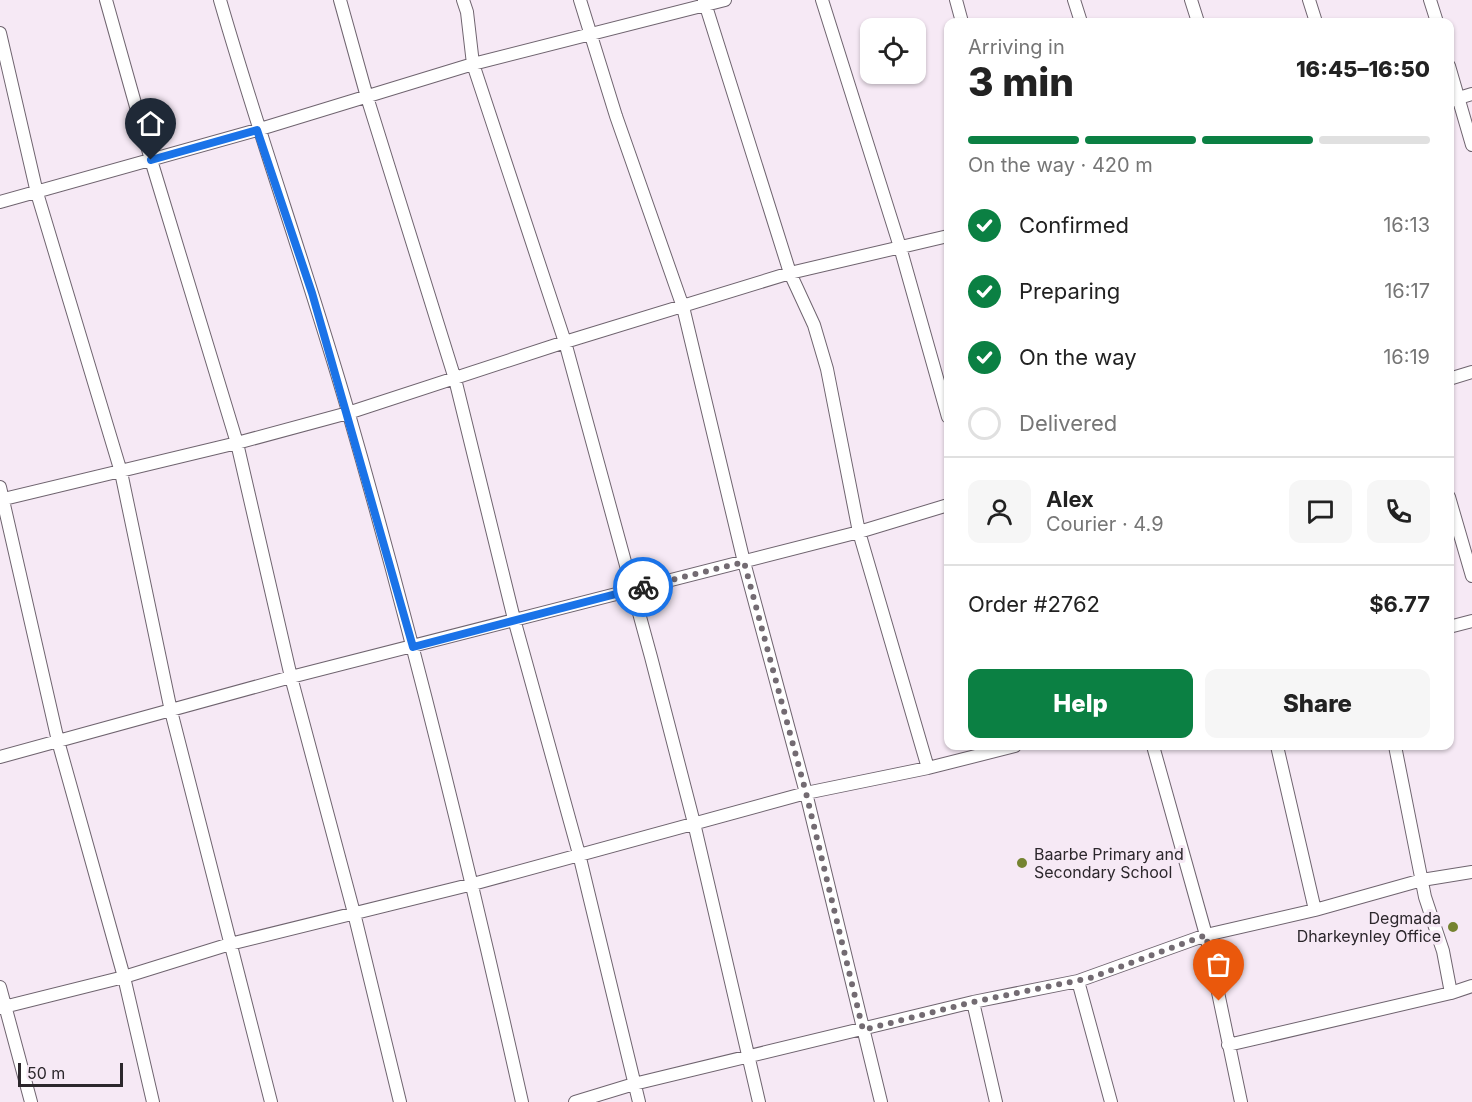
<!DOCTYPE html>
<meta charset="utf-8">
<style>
body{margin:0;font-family:Inter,sans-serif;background:#f6f6f6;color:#222;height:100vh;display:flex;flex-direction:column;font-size:22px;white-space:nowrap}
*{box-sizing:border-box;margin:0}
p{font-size:20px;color:#767676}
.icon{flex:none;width:33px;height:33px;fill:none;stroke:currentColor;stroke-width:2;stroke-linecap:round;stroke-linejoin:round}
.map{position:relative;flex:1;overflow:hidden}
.sheet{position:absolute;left:944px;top:18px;width:510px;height:732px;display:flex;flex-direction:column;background:#fff;border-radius:12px;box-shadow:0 2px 4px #0004}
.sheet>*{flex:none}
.controls{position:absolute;left:860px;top:18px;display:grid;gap:12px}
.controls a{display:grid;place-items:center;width:66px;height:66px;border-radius:12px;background:#fff;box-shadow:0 2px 4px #0004;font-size:30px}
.scale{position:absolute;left:18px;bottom:15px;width:105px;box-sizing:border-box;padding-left:6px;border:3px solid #2c272c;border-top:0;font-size:16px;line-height:21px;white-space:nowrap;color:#2c272c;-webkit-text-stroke:4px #f6e9f5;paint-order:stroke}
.pin{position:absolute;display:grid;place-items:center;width:51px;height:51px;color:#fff;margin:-62px -26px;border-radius:50% 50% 50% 0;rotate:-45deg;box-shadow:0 0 6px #0007}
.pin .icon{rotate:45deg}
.courier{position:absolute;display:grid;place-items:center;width:60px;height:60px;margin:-30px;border:4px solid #1a73e8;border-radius:50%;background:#fff;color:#222;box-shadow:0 2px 8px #0007}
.head em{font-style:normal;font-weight:800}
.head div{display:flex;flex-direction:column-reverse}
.head{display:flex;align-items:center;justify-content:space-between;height:102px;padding:0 24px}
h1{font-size:39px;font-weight:800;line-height:45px}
.bar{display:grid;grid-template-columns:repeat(4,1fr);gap:9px 6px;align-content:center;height:72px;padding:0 24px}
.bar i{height:8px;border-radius:4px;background:#e0e0e0}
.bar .active{background:#0b8043}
.bar p{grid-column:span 4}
.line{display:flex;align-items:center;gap:15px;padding:0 24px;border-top:2px solid #e0e0e0}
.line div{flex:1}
.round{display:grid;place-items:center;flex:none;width:63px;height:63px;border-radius:12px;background:#f6f6f6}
ol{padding:0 24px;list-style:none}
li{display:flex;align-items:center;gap:18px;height:66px}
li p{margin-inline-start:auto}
li .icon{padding:6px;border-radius:50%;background:#0b8043;color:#fff;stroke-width:4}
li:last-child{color:#767676}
li i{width:33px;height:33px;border:3px solid #e0e0e0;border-radius:50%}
.action{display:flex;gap:12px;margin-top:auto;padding:12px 24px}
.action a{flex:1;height:69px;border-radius:12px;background:#0b8043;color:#fff;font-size:24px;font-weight:800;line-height:69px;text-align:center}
.action a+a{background:#f6f6f6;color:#222}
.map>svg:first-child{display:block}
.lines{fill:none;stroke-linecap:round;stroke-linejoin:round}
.minor-casing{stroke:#6f646f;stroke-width:14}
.minor{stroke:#fff;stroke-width:12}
.done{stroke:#736b72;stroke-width:6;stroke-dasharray:0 10.8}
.route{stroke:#1a73e8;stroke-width:8}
.poi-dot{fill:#758330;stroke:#f6e9f5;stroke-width:2}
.labels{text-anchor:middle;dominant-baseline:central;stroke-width:6;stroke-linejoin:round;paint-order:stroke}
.poi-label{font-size:16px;fill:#2c272c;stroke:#f6e9f5;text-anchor:start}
</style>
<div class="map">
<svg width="1472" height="1102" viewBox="0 0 1472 1102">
<rect width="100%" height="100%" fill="#f6e9f5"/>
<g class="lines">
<g class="minor-casing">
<path id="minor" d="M106,0L151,160L237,443L291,677L354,913L400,1102
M220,0C260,138 308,273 348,411C414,640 470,870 522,1102
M340,0L367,97L455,379L514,619L579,854L639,1102
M463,0L467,12L473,64L565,342L651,657L694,823L759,1102
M580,0L616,116L683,307L744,562L806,793L881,1102
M704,0L790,273L814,325L827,369L859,532L928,768
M822,0L900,247L948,417
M956,0L962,22
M1074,0L1081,22
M1191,0L1198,22
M1309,0L1316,22
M1430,0L1437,22
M0,33L37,193L121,472L171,711L271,1102
M1449,66L1472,145
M1449,101L1472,94
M0,202L257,130L473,64L725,0
M1449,379L1472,372
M0,487L58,741L124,977L153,1102
M1449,497L1472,576
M0,500L237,443L348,413L565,342L790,273L948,236
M1449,627L1472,621
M1153,746L1206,935L1241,1102
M1277,746L1315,910
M1395,746L1425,897L1443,951L1451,993
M0,757L291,677L859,532L948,505
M1078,981L1111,1102
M0,987L31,1102
M973,1002L996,1102
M0,1008L124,977L230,944L473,884L806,793L928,768L1015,746
M1228,1045L1451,993L1472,986
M575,1102L634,1084L973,1002L1078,981L1206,935L1315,910L1422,880L1472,872"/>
</g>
<use href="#minor" class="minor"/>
</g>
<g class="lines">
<path class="done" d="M643,587L744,562L806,793L863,1030L973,1002L1090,978L1206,935L1219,1001"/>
<path class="route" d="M151,160L257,130L312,293L413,647L643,587"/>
</g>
<g class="poi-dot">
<circle cx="1022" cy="863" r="6"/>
<circle cx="1453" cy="927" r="6"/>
</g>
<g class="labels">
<g class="poi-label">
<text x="1034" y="854">Baarbe Primary and<tspan x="1034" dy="18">Secondary School</tspan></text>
<text x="1441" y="918" text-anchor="end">Degmada<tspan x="1441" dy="18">Dharkeynley Office</tspan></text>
</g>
</g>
</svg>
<div class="controls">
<a><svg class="icon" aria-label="locate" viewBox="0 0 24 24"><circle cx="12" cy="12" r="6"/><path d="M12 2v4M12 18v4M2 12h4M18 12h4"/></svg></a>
</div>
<div class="scale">50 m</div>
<div class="pin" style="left:1219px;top:1001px;background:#ea580c"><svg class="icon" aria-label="bag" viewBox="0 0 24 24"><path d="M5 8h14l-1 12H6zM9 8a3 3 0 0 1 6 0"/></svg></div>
<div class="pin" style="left:151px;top:160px;background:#1f2937"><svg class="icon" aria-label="home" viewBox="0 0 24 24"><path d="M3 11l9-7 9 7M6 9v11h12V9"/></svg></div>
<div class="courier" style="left:643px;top:587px"><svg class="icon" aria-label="bike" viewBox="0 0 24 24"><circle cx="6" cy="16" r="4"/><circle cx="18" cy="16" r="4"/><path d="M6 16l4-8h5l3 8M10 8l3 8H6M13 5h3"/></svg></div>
<section class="sheet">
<div class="head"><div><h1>3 min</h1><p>Arriving in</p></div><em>16:45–16:50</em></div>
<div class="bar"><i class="active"></i><i class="active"></i><i class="active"></i><i></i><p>On the way · 420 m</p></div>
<ol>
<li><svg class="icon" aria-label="check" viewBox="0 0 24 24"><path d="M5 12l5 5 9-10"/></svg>Confirmed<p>16:13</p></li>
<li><svg class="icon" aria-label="check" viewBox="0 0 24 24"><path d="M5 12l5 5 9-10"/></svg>Preparing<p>16:17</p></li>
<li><svg class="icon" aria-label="check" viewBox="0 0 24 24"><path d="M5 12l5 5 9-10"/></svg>On the way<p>16:19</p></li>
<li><i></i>Delivered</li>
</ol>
<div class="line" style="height:108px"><a class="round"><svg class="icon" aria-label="person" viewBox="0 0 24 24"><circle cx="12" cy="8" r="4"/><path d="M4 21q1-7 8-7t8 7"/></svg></a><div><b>Alex</b><p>Courier · 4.9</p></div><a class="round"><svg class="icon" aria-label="chat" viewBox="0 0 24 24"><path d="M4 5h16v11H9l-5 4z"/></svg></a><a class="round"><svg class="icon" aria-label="phone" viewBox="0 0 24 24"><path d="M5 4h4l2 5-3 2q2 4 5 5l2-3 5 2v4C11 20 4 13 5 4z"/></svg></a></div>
<div class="line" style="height:78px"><div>Order #2762</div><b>$6.77</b></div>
<div class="action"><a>Help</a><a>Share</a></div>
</section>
</div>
